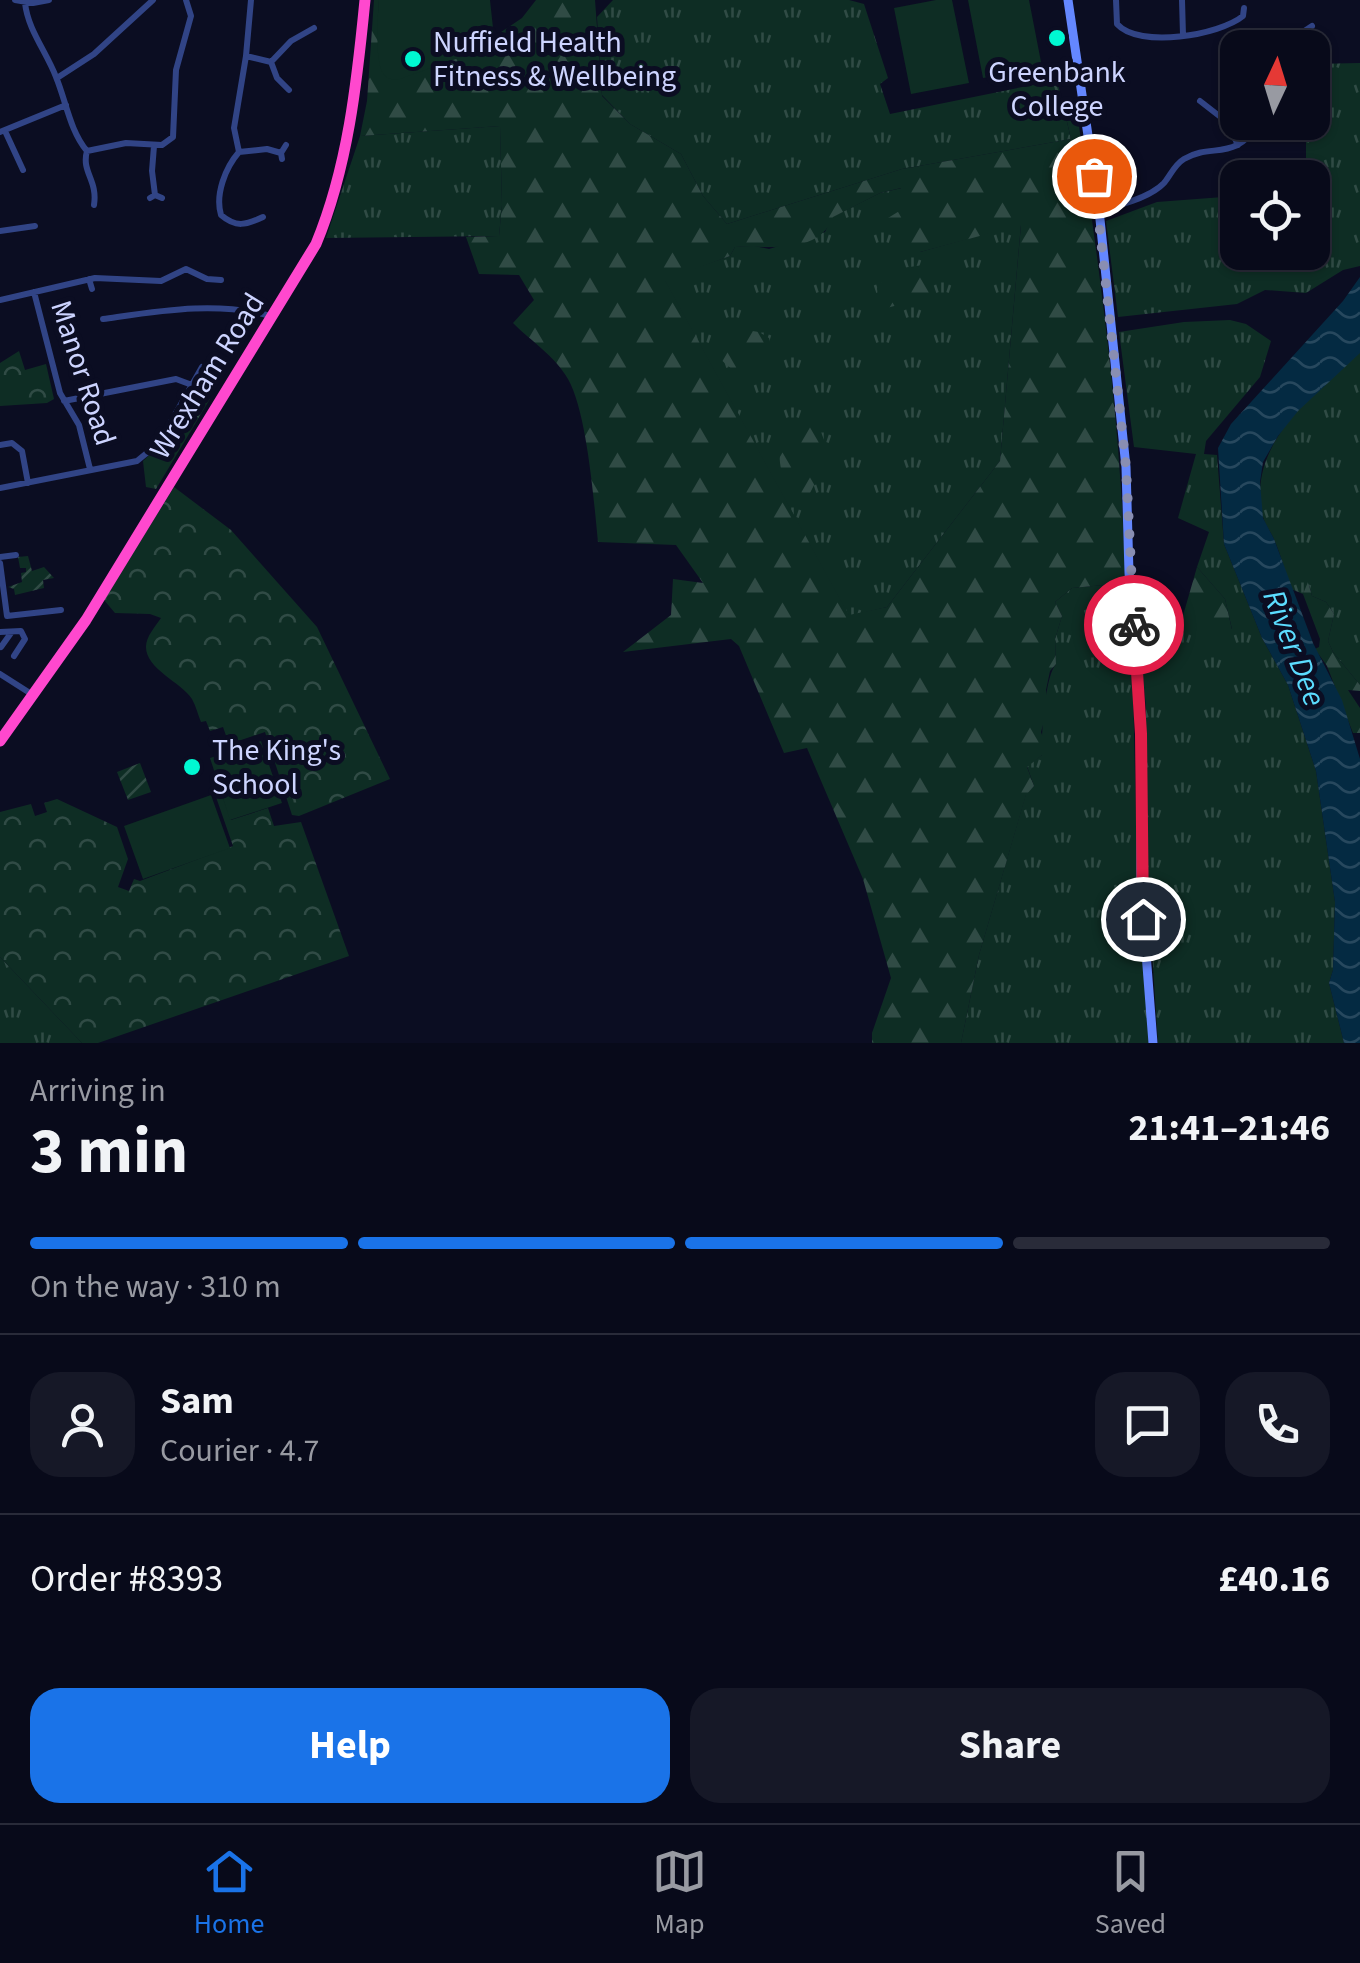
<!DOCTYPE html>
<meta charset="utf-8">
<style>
body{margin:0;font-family:"Source Sans 3",sans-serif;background:#161827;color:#f1f3f6;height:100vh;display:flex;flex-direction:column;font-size:38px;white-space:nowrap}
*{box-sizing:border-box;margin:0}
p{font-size:32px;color:#989aa2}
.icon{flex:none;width:55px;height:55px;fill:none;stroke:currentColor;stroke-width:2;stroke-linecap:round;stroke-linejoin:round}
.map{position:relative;height:1043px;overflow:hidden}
.side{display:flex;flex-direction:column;background:#080a1a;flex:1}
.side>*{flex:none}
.needle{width:65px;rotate:4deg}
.tools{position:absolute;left:1220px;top:30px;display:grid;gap:20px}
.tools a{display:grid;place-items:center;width:110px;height:110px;border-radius:20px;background:#080a1a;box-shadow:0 2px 8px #0004,0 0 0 2px #292b39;font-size:50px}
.pin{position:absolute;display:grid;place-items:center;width:85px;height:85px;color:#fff;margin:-42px;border:5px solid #fff;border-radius:50%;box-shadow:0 2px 10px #0007}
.courier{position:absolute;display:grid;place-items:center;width:100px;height:100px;margin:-50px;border:8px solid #e11d48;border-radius:50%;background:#fff;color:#222;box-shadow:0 2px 12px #0007}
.head em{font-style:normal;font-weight:700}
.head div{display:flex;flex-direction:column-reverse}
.head{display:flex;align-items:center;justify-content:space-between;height:170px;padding:0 30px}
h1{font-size:65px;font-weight:700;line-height:75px}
.bar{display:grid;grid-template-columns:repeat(4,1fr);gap:15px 10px;align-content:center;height:120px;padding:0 30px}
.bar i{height:12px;border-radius:8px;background:#292b39}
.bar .active{background:#1a73e8}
.bar p{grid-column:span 4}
.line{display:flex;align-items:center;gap:25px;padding:0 30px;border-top:2px solid #292b39}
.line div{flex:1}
.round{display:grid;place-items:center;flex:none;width:105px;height:105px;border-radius:30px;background:#161827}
.button{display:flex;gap:20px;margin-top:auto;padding:20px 30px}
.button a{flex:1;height:115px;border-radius:30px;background:#1a73e8;color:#fff;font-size:40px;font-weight:700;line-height:115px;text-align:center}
.button a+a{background:#161827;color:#f1f3f6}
.menu{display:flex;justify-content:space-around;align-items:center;height:140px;border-top:2px solid #292b39;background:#080a1a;font-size:28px;color:#989aa2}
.menu a{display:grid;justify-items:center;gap:5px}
.menu .active{color:#1a73e8}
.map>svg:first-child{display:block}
.grass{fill:url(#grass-tufts)}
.forest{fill:url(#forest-firs);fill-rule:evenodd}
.park{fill:url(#park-crowns)}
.garden{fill:url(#garden-furrows)}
.pitch{fill:#0e2d24}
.water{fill:url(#water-waves)}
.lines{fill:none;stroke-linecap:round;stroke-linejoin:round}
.street{stroke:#314486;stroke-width:6}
.secondary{stroke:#6487ff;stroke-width:9}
.highway{stroke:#ff48ce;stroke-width:11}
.done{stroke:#898eb2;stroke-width:10;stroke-dasharray:0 18}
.route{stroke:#e11d48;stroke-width:12}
.poi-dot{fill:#00f8d2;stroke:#0b0d22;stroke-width:4}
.labels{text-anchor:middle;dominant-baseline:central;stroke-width:10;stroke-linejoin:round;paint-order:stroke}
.poi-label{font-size:30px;fill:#cdd4ff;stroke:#0b0d22;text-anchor:start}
.street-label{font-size:30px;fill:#cdd4ff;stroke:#0b0d22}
.water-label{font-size:32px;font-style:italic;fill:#5bdcff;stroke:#0b0d22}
</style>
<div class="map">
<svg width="1360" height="1043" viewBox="0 0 1360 1043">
<defs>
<pattern id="grass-tufts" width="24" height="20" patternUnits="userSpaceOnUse" patternTransform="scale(2.5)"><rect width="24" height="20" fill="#0e2d24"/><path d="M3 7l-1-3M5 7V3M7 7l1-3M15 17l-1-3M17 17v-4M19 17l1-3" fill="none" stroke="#304b45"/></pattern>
<pattern id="forest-firs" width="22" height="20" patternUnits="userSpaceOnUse" patternTransform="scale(2.5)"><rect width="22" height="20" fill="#0e2d24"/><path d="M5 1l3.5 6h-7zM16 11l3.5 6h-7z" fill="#304b45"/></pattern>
<pattern id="park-crowns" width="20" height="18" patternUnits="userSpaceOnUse" patternTransform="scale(2.5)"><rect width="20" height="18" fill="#0e2d24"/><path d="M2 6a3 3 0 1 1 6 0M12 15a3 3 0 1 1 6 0" fill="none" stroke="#304b45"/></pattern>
<pattern id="garden-furrows" width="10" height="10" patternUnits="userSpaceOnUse" patternTransform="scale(2.5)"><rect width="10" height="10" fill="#0e2d24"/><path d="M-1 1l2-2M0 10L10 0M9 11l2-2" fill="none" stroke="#304b45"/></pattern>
<pattern id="water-waves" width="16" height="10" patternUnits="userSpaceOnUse" patternTransform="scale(2.5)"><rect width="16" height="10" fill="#042a42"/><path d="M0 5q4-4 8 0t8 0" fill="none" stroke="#27485e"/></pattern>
</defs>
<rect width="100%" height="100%" fill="#0b0d22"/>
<path class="grass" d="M613,0H849L864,4L888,78L880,84L890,114L1057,80L1071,139L902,169L727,224L703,196L681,154L630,124L602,95L597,17Z
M1360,63V266L1343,270L1306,293L1265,290L1237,304L1118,317L1106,221L1157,202L1237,196L1238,252H1312V178L1306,177V123L1312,122L1313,64Z
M500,126L502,205L499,236L326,238L360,136Z
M902,188L901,210L920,252L1021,224L1000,461L887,607L849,616L664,279L730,256L735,247L754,246L769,249L825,232L832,217L880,193Z
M1230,320L1246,324L1271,341L1260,377L1206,441L1204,454L1217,455L1224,544L1262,638L1288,685L1316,771L1335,902L1333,970L1329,983L1344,1043H1158L1146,859V707L1138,622L1232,629L1225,599L1197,567L1209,532L1178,518L1196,454L1134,447L1119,332L1184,322Z
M1360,351V685L1333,652L1328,641L1334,614L1326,602L1312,596L1309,585L1303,594L1291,589C1285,572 1281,554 1273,537C1270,531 1265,524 1263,517C1245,444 1314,395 1360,351Z
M193,389L210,399L156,489L146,487L143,461L160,445Z
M1125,583L1133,688L1137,867L1150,1043H961L979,955L1026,794L1034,786L1027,766L1042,755C1041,736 1045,676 1056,664L1055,639L1062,616L1055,602L1072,588Z
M0,957L82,1043H0Z"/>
<path class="forest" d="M374,0H378L379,54L467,55L522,18L536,0H595L602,96L630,124L681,154L703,196L727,224L902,169L1071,139L1065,113L1077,112C1099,269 1122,425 1125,583L1072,588L1055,602L1062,616L1055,639L1056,664L1050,671L1046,690L1048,707L1041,732L1046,747L1042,755L1027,767L1034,786L1026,795L979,955L961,1043H872V1033L891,978L863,879L807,748L784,753L739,646L731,639L623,652L671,615L673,579L703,583L676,545L598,542C594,502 587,412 568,379C554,355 532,342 513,323L534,300L519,275L479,274L466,237L499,236L502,205L500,126L360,136L367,101ZM901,188V210L888,218L897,254L920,252L1021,225L1000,461L887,607L849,615L665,280L730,256L735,247C767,245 819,256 833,217L880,193Z
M923,265L936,295L879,310L877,288L890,270Z
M739,329L759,332L769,338L774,359L771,367L742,378L719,358C721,342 723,336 739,329Z
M791,424L819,427L828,450L816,467L817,479L810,493C776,497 772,442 791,424Z
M1197,567L1225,599L1232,630L1180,626Z
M1308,582L1312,596L1326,602L1334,614L1328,641L1333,652L1360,685V691L1348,690L1360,708V733H1353L1327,666L1315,649L1319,647L1320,639L1303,594Z"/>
<path class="park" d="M19,351L25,370L46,364L54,399L47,403L0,406V363Z
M174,487L231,530L317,627L390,779L299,816L292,815L265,732L229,744L223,727L210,731L206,721L201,722C198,715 196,706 192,699C181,682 146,669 146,647C146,636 156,626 161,618L150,614L115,613L104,600Z
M222,795L231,820L268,808L274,826L301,822L349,956L98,1043H82L0,957V812L31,804L35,816L47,812L44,803L57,799L117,827L128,859L118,887L129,891L134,879L140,881L233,846L216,797Z"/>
<path class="garden" d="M28,556L32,571L44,567L54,578L43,580L44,588L15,595L14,589L8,587L22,582L21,573L26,572V568H20L18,557Z
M140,763L151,792L128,800L117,772Z"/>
<path class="pitch" d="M378,0H490L494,37L467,55L397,80C391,79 386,79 383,73C374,59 379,17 378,0Z
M936,0H952L969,83L911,94L894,8Z
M968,0H1029L1042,67L983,78Z
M261,741L282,803L230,820L210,758Z
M211,795L230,848L143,879L124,826Z"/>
<path class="water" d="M1360,277V353L1298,411L1278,436L1263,462L1260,482L1263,518L1274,539L1313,643L1342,700L1360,759V1043H1344L1329,983L1333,970L1335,902L1316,771L1288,685L1262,638L1224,544L1218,448L1231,424L1343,301Z"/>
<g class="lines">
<path class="street" d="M15,0L33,3L49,0
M251,0L246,56L234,128L239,152C225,168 215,195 221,215C236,228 246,225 263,217
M1116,0L1117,24C1139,49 1220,35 1243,16L1244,8
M1182,0L1183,35
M25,3C28,30 46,51 56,77C66,101 70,131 87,151C81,172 98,180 94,205
M1299,48L1303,32L1312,26
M246,56L271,62L291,41L314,28
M271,62L277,78L289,90
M57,78L94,54L153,0
M1200,101L1227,122L1238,145
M5,131L23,170
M0,132L66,105
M154,146L152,171L155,195
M87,151L126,143L162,145L173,137L176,70L191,16L186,0
M239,152L267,149L281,153
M282,159L281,153L286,145
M150,198L155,195L162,198
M1099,210C1118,206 1151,197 1164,183C1171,175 1174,165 1184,159C1213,142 1234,163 1260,122
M0,231L35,226
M89,279L92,289
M34,292L60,393L79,425L90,469
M0,300L95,278L161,281L186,269L207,279L221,280
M103,319C160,311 215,301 271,316
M64,401L176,379L192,385
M0,445L12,443L22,451L28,483
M0,488L137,461L159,443L202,367
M0,557L16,555
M0,563L7,616L61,610
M0,632L21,631L25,639L14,656
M1,647L11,633
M0,674L33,695"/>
<path class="secondary" d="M1068,0L1099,210L1126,467L1129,573L1141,735V889L1153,1043"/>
<path class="highway" d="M0,741L86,620L316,244C348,167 357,82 365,0"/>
</g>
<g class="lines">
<path class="done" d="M1094,176L1126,467L1134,625"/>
<path class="route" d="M1134,625L1141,734L1143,919"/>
</g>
<g class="poi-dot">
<circle cx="1057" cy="38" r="10"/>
<circle cx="413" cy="59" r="10"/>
<circle cx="192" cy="767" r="10"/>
</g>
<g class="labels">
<g class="poi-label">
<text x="433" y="42">Nuffield Health<tspan x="433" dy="34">Fitness &amp; Wellbeing</tspan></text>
<text x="1057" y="72" text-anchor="middle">Greenbank<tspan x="1057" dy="34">College</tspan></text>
<text x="212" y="750">The King's<tspan x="212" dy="34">School</tspan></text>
</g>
<g class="street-label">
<text transform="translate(83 373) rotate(72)">Manor Road</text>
<text transform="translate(207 376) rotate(-58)">Wrexham Road</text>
</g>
<g class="water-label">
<text transform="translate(1294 648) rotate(69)">River Dee</text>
</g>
</g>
</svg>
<div class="tools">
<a><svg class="needle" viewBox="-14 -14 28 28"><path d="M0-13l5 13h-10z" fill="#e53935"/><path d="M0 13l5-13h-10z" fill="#989aa2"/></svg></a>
<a><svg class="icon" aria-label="locate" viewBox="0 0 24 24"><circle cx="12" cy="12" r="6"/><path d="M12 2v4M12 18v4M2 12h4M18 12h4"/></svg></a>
</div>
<div class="pin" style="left:1094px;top:176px;background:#ea580c"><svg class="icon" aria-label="bag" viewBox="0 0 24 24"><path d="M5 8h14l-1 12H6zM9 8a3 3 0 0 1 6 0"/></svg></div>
<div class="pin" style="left:1143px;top:919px;background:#1f2937"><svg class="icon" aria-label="home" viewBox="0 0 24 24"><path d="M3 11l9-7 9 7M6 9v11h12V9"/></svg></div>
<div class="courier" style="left:1134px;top:625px"><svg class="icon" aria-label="bike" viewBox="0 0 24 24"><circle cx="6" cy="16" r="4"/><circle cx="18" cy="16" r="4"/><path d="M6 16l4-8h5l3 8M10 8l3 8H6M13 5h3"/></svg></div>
</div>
<section class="side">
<div class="head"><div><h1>3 min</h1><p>Arriving in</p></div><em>21:41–21:46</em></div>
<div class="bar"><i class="active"></i><i class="active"></i><i class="active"></i><i></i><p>On the way · 310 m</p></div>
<div class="line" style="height:180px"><a class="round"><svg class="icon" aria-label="person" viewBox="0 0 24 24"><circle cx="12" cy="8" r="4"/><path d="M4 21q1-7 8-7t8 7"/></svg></a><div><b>Sam</b><p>Courier · 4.7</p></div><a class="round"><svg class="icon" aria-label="chat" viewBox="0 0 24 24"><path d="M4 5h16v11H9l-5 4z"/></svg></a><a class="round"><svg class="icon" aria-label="phone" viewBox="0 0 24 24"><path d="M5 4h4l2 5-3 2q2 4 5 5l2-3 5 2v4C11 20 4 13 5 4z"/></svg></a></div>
<div class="line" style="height:130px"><div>Order #8393</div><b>£40.16</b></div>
<div class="button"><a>Help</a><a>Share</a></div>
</section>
<nav class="menu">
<a class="active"><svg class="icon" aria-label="home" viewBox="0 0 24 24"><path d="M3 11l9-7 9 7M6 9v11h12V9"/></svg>Home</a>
<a><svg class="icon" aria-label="map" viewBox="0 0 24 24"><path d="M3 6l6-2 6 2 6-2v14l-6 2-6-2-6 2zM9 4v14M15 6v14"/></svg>Map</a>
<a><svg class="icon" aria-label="saved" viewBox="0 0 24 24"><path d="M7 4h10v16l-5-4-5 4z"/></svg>Saved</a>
</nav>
